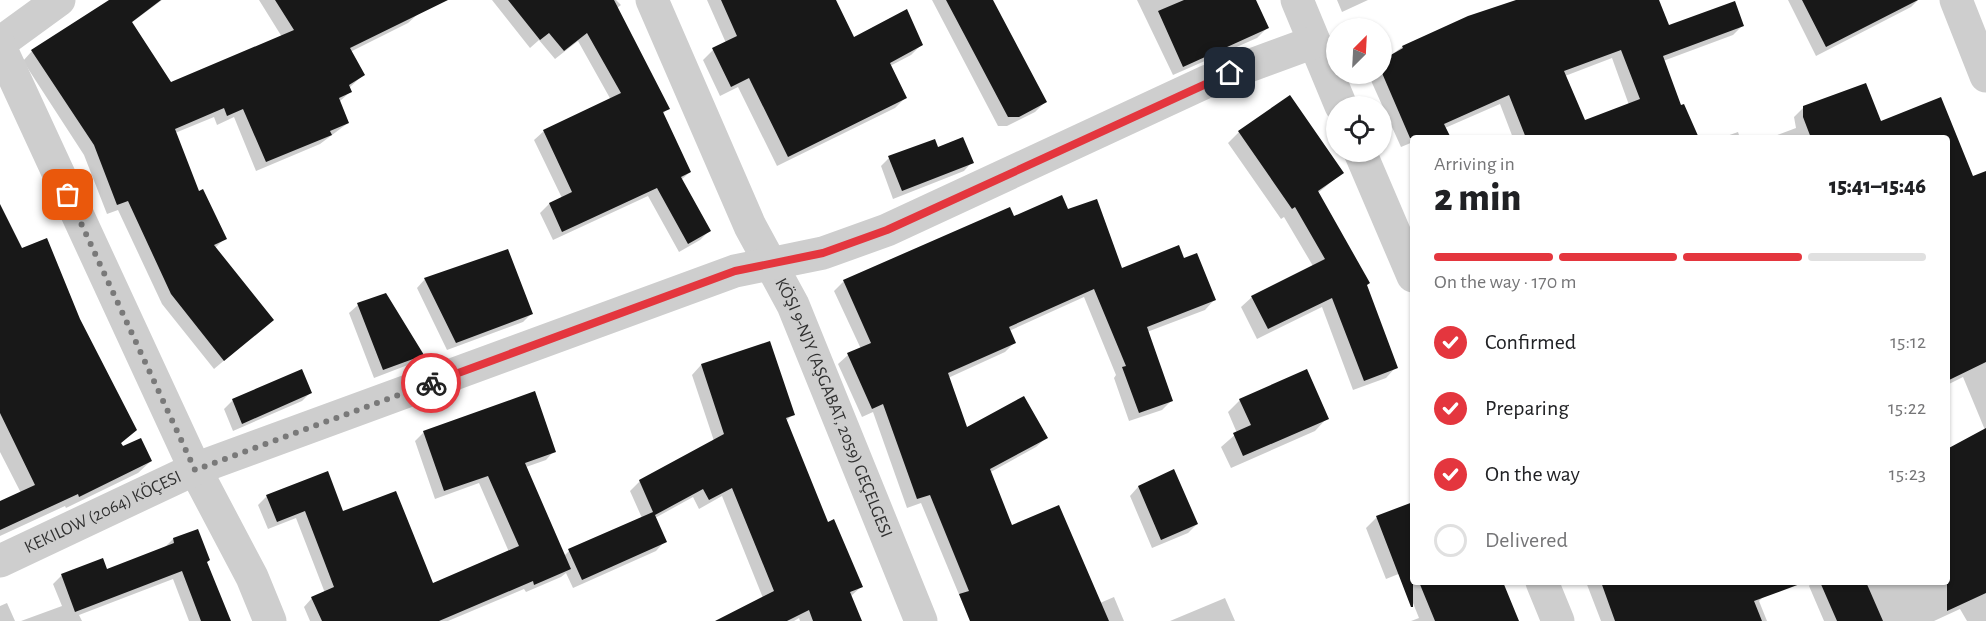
<!DOCTYPE html>
<meta charset="utf-8">
<style>
body{margin:0;font-family:"Alegreya Sans",sans-serif;background:#f6f6f6;color:#202124;height:100vh;display:flex;flex-direction:column;font-size:22px;white-space:nowrap}
*{box-sizing:border-box;margin:0}
p{font-size:20px;color:#757577}
.icon{flex:none;width:33px;height:33px;fill:none;stroke:currentColor;stroke-width:2;stroke-linecap:round;stroke-linejoin:round}
.map{position:relative;flex:1;overflow:hidden}
.side{position:absolute;left:1410px;top:135px;width:540px;height:450px;display:flex;flex-direction:column;background:#fff;border-radius:6px;box-shadow:0 2px 4px #0004}
.side>*{flex:none}
.needle{width:39px;rotate:24deg}
.tools{position:absolute;left:1326px;top:18px;display:grid;gap:12px}
.tools a{display:grid;place-items:center;width:66px;height:66px;border-radius:50%;background:#fff;box-shadow:0 2px 4px #0004;font-size:30px}
.pin{position:absolute;display:grid;place-items:center;width:51px;height:51px;color:#fff;margin:-26px;border-radius:12px;box-shadow:0 3px 9px #0006}
.courier{position:absolute;display:grid;place-items:center;width:60px;height:60px;margin:-30px;border:4px solid #e4363e;border-radius:50%;background:#fff;color:#222;box-shadow:0 2px 8px #0007}
.head em{font-style:normal;font-weight:800}
.head div{display:flex;flex-direction:column-reverse}
.head{display:flex;align-items:center;justify-content:space-between;height:102px;padding:0 24px}
h1{font-size:39px;font-weight:800;line-height:45px}
.bar{display:grid;grid-template-columns:repeat(4,1fr);gap:9px 6px;align-content:center;height:72px;padding:0 24px}
.bar i{height:8px;border-radius:4px;background:#e0e0e0}
.bar .current{background:#e4363e}
.bar p{grid-column:span 4}
ol{padding:0 24px;list-style:none}
li{display:flex;align-items:center;gap:18px;height:66px}
li p{margin-inline-start:auto}
li .icon{padding:6px;border-radius:50%;background:#e4363e;color:#fff;stroke-width:4}
li:last-child{color:#757577}
li i{width:33px;height:33px;border:3px solid #e0e0e0;border-radius:50%}
.map>svg:first-child{display:block}
.shadow{fill:#0003;fill-rule:evenodd}
.building{fill:#181818;fill-rule:evenodd}
.lines{fill:none;stroke-linecap:round;stroke-linejoin:round}
.minor{stroke:#cecece;stroke-width:33}
.done{stroke:#797979;stroke-width:6;stroke-dasharray:0 10.8}
.route{stroke:#e4363e;stroke-width:8}
.labels{text-anchor:middle;dominant-baseline:central;stroke-width:6;stroke-linejoin:round;paint-order:stroke}
.street-label{font-size:18px;fill:#313131;stroke:#fff}
</style>
<div class="map">
<svg width="1986" height="621" viewBox="0 0 1986 621">
<rect width="100%" height="100%" fill="#fff"/>
<path class="shadow" d="M111,0H162L131,23L171,84L282,37L259,0H411L418,14L408,23L350,52L363,75L349,88L350,92L339,102L348,123L320,144L256,171L234,117L217,125L214,117L175,133L198,193L225,238L215,248L272,320L214,369L162,304L118,210L107,214L84,155L23,61L32,51Z
M492,0H616L621,5L617,8L668,108L663,114L690,172L681,180L709,231L700,240L679,252L648,196L553,240L540,213L549,204L562,198L534,140L544,131L611,100L578,41L555,59L539,40L530,48Z
M707,0H835L854,39L921,45L911,55L890,66L905,98L895,108L777,166L738,87L720,96L703,60L713,50L726,43Z
M932,0H991L1045,102L1035,112L1007,126H998Z
M1137,0H1255L1267,28L1257,38L1173,75Z
M1337,0H1368L1342,12Z
M1527,0H1658L1668,27L1742,26L1733,35L1663,61L1681,107L1697,138H1513L1500,104L1422,138H1413V142L1401,147L1368,74H1382V62L1402,47ZM1612,58L1629,105L1584,122L1565,76Z
M1788,0H1918L1911,7L1816,56Z
M1941,99L1973,178L1986,183V621H1967L1960,609L1934,621H1824L1809,586L1812,582H1947V496L1985,430L1963,377L1947,385V138H1769L1796,128L1794,117L1804,107L1880,123Z
M1239,132L1342,173L1318,193L1366,286L1396,367L1386,378L1353,390L1322,307L1257,339L1241,307L1252,297L1313,266L1284,217L1281,219L1228,143Z
M1738,132L1740,138H1721Z
M937,149L972,162L964,171L893,199L881,166L889,158Z
M0,208L21,250L79,319L135,430L120,444L151,461L138,473L66,508L65,506L0,536V502L21,493L0,452Z
M1067,211L1121,270L1183,260L1214,300L1205,310L1147,332L1171,401L1162,410L1129,421L1114,378L1116,375L1084,297L1009,331L1014,343L1005,352L948,378L966,429L1046,438L1036,447L989,473L1011,527L1100,603L1114,597L1124,621H970L921,503L907,508L873,412L862,417L838,364L848,355L861,349L834,291L844,281L1013,218Z
M425,279L532,313L523,322L447,350L417,288Z
M358,305L422,355L413,363L374,378L349,313Z
M769,343L793,414L786,421L827,524L862,586L851,596L861,621H800L799,618L794,621H722L763,598L722,496L699,509L693,497L655,518L665,541L656,551L573,588L566,573L561,577L526,592L524,589L448,621H310L304,607L312,598L325,593L296,518L268,529L258,505L267,496L342,512L432,584L509,552L479,483L435,499L415,441L424,432L554,451L546,460L526,467L564,556L569,551L642,518L630,491L640,481L714,441L692,375L701,365Z
M311,392L302,401L233,431L224,409L233,400Z
M1240,400L1327,418L1315,431L1231,468L1221,447L1237,433L1228,412Z
M1174,471L1197,524L1188,533L1152,548L1130,496L1138,487Z
M1413,503V582H1501L1518,621H1411L1419,618L1401,573L1386,579L1366,528L1376,518Z
M173,539L206,563L229,621H189L173,579L79,615L82,621H21L62,606L53,584L62,575L106,571L164,548Z
M1586,582H1757L1763,597L1759,601L1767,621H1601Z
M1225,598L1235,621H1170Z
M7,603L15,621H0V606Z"/>
<path class="building" d="M109,0H161L132,22L171,82L294,30L275,0H448L350,48L365,75L349,85L352,92L339,98L349,123L330,131L332,135L266,162L243,109L227,116L224,108L175,129L199,191L203,189L227,239L214,245L274,320L224,361L171,294L128,201L117,205L94,145L31,50Z
M508,0H614L670,109L663,112L691,172L681,177L711,231L688,244L657,188L562,232L549,203L572,192L543,130L621,93L587,33L564,51L549,33L540,40Z
M721,0H836L854,37L907,9L923,45L890,63L907,98L788,157L749,78L731,87L712,48L737,36Z
M946,0H993L1047,102L1019,117H1008Z
M1184,0H1256L1269,28L1183,67L1158,11Z
M1516,0H1659L1669,25L1735,1L1744,26L1663,56L1681,105L1684,104L1699,138H1526L1509,95L1444,124L1451,138H1410L1382,73V60L1403,48L1402,46L1468,16ZM1621,50L1640,99L1585,120L1564,71Z
M1802,0H1918L1826,47Z
M1866,83L1881,121L1941,97L1973,176L1986,171V362L1947,381V138H1811L1803,117V106Z
M1290,95L1344,173L1318,191L1370,283L1367,285L1398,368L1364,381L1332,298L1268,329L1251,296L1325,259L1295,207L1292,209L1238,131Z
M963,137L974,163L902,191L888,156L935,139L938,147Z
M1062,195L1068,209L1097,199L1122,268L1179,245L1184,258L1197,253L1216,300L1147,327L1173,401L1139,413L1122,367L1126,366L1094,289L1009,327L1016,343L948,373L967,427L1024,396L1048,438L990,469L1012,525L1059,505L1109,621H970L959,594L969,591L930,495L917,499L883,404L872,409L847,353L871,343L843,280L1010,207L1014,216Z
M0,204L22,248L47,238L80,319L137,430L121,443L123,446L141,438L152,461L79,497L78,494L0,530V501L35,485L0,413Z
M508,249L533,314L456,343L424,278Z
M386,293L424,355L383,370L357,303Z
M770,341L795,415L786,418L828,522L834,519L863,587L850,592L862,621H813L809,610L787,621H715L774,591L732,488L709,500L703,489L655,515L667,542L582,580L568,549L653,512L639,480L724,434L701,364Z
M302,369L312,393L242,424L232,399Z
M1307,369L1329,419L1243,456L1233,433L1251,425L1239,399Z
M535,391L556,452L525,463L571,569L534,585L533,581L439,621H322L311,597L334,587L305,511L277,522L266,495L328,471L343,511L396,491L433,583L519,546L488,476L444,491L423,431Z
M1986,428V593L1947,611V449Z
M1174,469L1198,524L1161,540L1138,486Z
M1413,502V607H1411L1376,516Z
M198,529L210,560L207,562L231,621H201L182,571L75,612L61,574L103,558L107,569L174,543L173,538Z
M1419,582H1503L1519,621H1435Z
M1601,582H1799L1800,584L1754,601L1762,621H1615Z
M1820,582H1866L1883,621H1837Z"/>
<g class="lines">
<g class="minor">
<path id="s1" d="M652,0L750,226L793,305L921,621"/>
<path d="M1297,0L1341,106"/>
<path d="M1956,0L1986,76"/>
<path d="M0,43L59,0"/>
<path d="M0,47L195,469L252,577L270,621"/>
<path d="M1360,152L1413,276"/>
<path id="s2" d="M0,561L195,469L735,271L823,253L887,230L1208,81L1314,42"/>
<path d="M1542,582L1558,621"/>
</g>
</g>
<g class="lines">
<path class="done" d="M68,195L195,470L431,383"/>
<path class="route" d="M431,383L735,271L823,253L887,230L1230,73"/>
</g>
<g class="labels">
<g class="street-label">
<text stroke="none"><textPath href="#s1" startOffset="447">KÖŞI 9-NJY (AŞGABAT, 2059) GEÇELGESI</textPath></text>
<text stroke="none"><textPath href="#s2" startOffset="114">KEKILOW (2064) KÖÇESI</textPath></text>
</g>
</g>
</svg>
<div class="tools">
<a><svg class="needle" viewBox="-14 -14 28 28"><path d="M0-13l5 13h-10z" fill="#e53935"/><path d="M0 13l5-13h-10z" fill="#757577"/></svg></a>
<a><svg class="icon" aria-label="locate" viewBox="0 0 24 24"><circle cx="12" cy="12" r="6"/><path d="M12 2v4M12 18v4M2 12h4M18 12h4"/></svg></a>
</div>
<div class="pin" style="left:68px;top:195px;background:#ea580c"><svg class="icon" aria-label="bag" viewBox="0 0 24 24"><path d="M5 8h14l-1 12H6zM9 8a3 3 0 0 1 6 0"/></svg></div>
<div class="pin" style="left:1230px;top:73px;background:#1f2937"><svg class="icon" aria-label="home" viewBox="0 0 24 24"><path d="M3 11l9-7 9 7M6 9v11h12V9"/></svg></div>
<div class="courier" style="left:431px;top:383px"><svg class="icon" aria-label="bike" viewBox="0 0 24 24"><circle cx="6" cy="16" r="4"/><circle cx="18" cy="16" r="4"/><path d="M6 16l4-8h5l3 8M10 8l3 8H6M13 5h3"/></svg></div>
<section class="side">
<div class="head"><div><h1>2 min</h1><p>Arriving in</p></div><em>15:41–15:46</em></div>
<div class="bar"><i class="current"></i><i class="current"></i><i class="current"></i><i></i><p>On the way · 170 m</p></div>
<ol>
<li><svg class="icon" aria-label="check" viewBox="0 0 24 24"><path d="M5 12l5 5 9-10"/></svg>Confirmed<p>15:12</p></li>
<li><svg class="icon" aria-label="check" viewBox="0 0 24 24"><path d="M5 12l5 5 9-10"/></svg>Preparing<p>15:22</p></li>
<li><svg class="icon" aria-label="check" viewBox="0 0 24 24"><path d="M5 12l5 5 9-10"/></svg>On the way<p>15:23</p></li>
<li><i></i>Delivered</li>
</ol>
</section>
</div>
